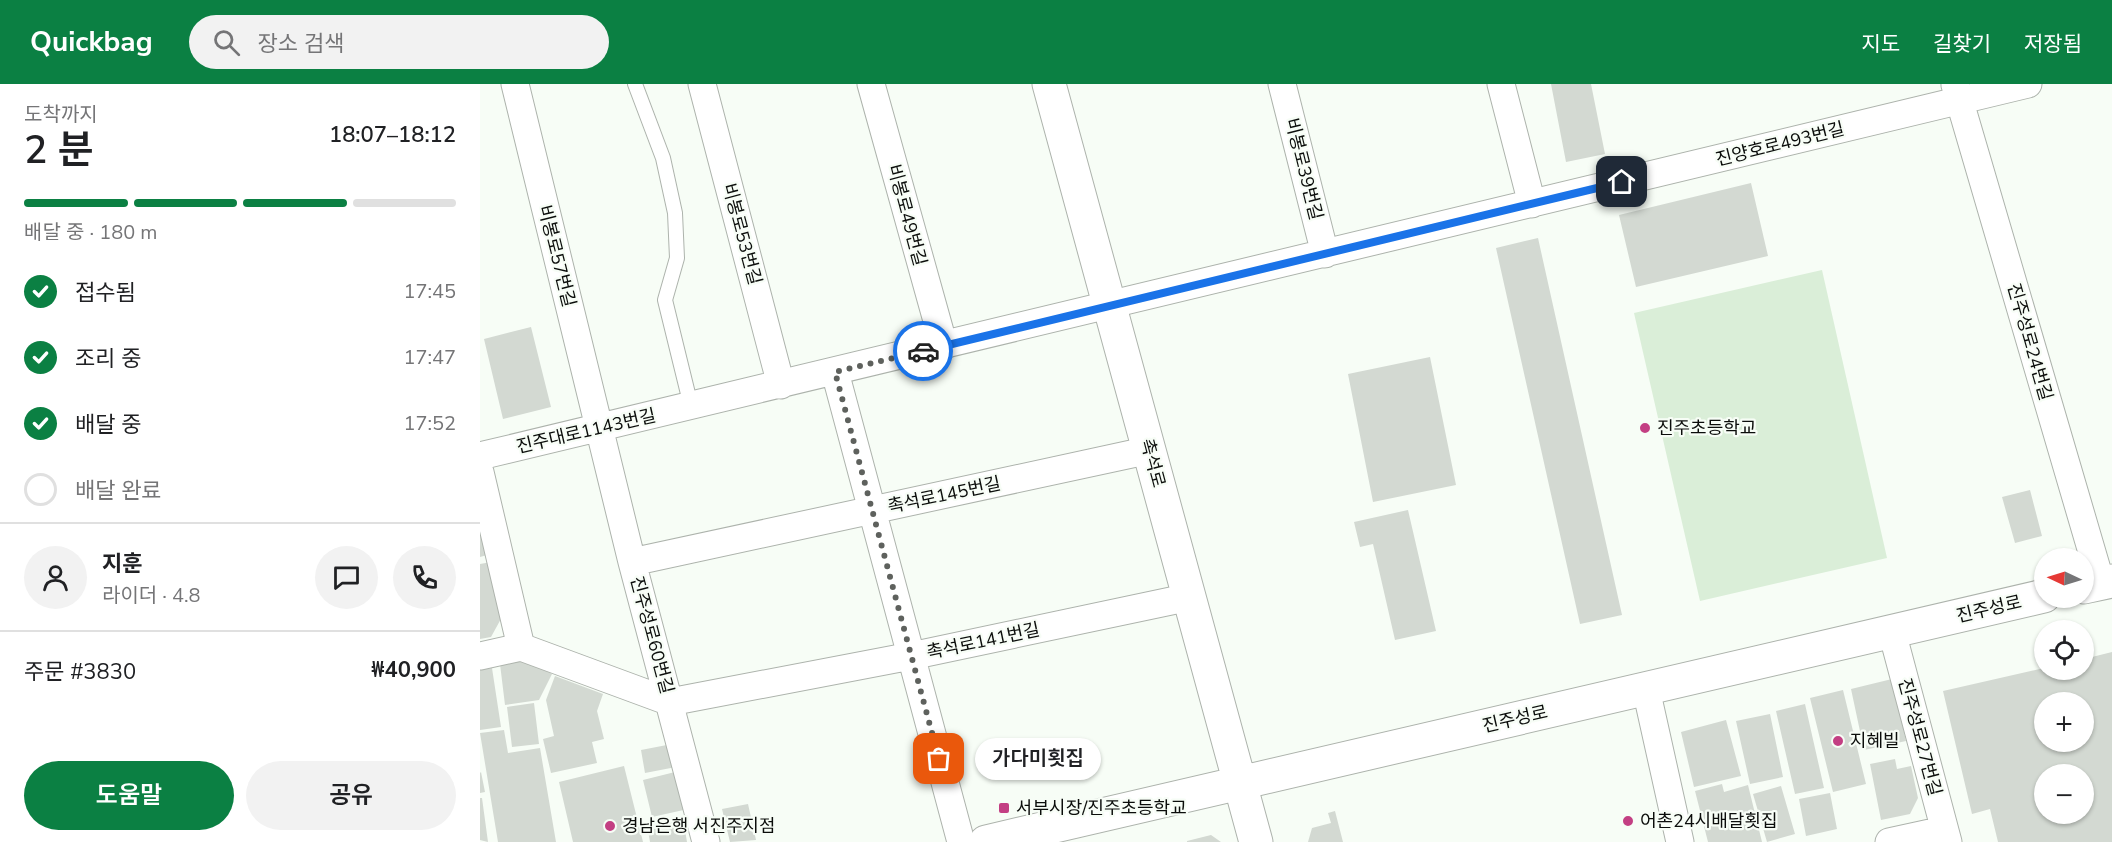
<!DOCTYPE html>
<html lang="ko">
<meta charset="utf-8">
<style>
body{margin:0;font-family:"Nunito Sans","Noto Sans KR",sans-serif;background:#f2f2f2;color:#202124;height:100vh;display:flex;flex-direction:column;font-size:22px;white-space:nowrap}
*{box-sizing:border-box;margin:0}
p{font-size:20px;color:#757577}
.icon{flex:none;width:33px;height:33px;fill:none;stroke:currentColor;stroke-width:2;stroke-linecap:round;stroke-linejoin:round}
.map{position:relative;flex:1;overflow:hidden}
.panel{display:flex;flex-direction:column;background:#fff;width:480px}
.panel>*{flex:none}
.needle{width:39px;rotate:274deg}
.controls{position:absolute;left:1554px;top:464px;display:grid;gap:12px}
.controls a{display:grid;place-items:center;width:60px;height:60px;border-radius:50%;background:#fff;box-shadow:0 2px 4px #0004;font-size:30px}
.pin{position:absolute;display:grid;place-items:center;width:51px;height:51px;color:#fff;margin:-26px;border-radius:12px;box-shadow:0 3px 9px #0006}
.courier{position:absolute;display:grid;place-items:center;width:60px;height:60px;margin:-30px;border:4px solid #1a73e8;border-radius:50%;background:#fff;color:#222;box-shadow:0 2px 8px #0007}
.bubble{position:absolute;height:42px;border-radius:21px;background:#fff;box-shadow:0 2px 4px #0004;font-size:20px;font-weight:600;line-height:42px;text-align:center}
.summary em{font-style:normal;font-weight:600}
.summary div{display:flex;flex-direction:column-reverse}
.summary{display:flex;align-items:center;justify-content:space-between;height:102px;padding:0 24px}
h1{font-size:39px;font-weight:600;line-height:45px}
.bar{display:grid;grid-template-columns:repeat(4,1fr);gap:9px 6px;align-content:center;height:72px;padding:0 24px}
.bar i{height:8px;border-radius:4px;background:#e0e0e0}
.bar .current{background:#0b8043}
.bar p{grid-column:span 4}
.line{display:flex;align-items:center;gap:15px;padding:0 24px;border-top:2px solid #e0e0e0}
.line div{flex:1}
.round{display:grid;place-items:center;flex:none;width:63px;height:63px;border-radius:32px;background:#f2f2f2}
ol{padding:0 24px;list-style:none}
li{display:flex;align-items:center;gap:18px;height:66px}
li p{margin-inline-start:auto}
li .icon{padding:6px;border-radius:50%;background:#0b8043;color:#fff;stroke-width:4}
li:last-child{color:#757577}
li i{width:33px;height:33px;border:3px solid #e0e0e0;border-radius:50%}
.button{display:flex;gap:12px;margin-top:auto;padding:12px 24px}
.button a{flex:1;height:69px;border-radius:36px;background:#0b8043;color:#fff;font-size:24px;font-weight:600;line-height:69px;text-align:center}
.button a+a{background:#f2f2f2;color:#202124}
header{display:flex;align-items:center;gap:36px;box-sizing:border-box;height:84px;padding:0 30px;background:#0b8043;color:#fff}
header strong{font-size:28px}
nav{display:flex;gap:33px;margin-inline-start:auto;font-size:21px}
.search{width:420px;height:54px;background:#f2f2f2;display:flex;align-items:center;gap:15px;box-sizing:border-box;padding:0 21px;border-radius:33px;color:#757577;font-size:22px}
main{display:flex;flex:1;min-height:0}
.map>svg:first-child{display:block}
.green{fill:#daeed8}
.building{fill:#d3d9d2;fill-rule:evenodd}
.lines{fill:none;stroke-linecap:round;stroke-linejoin:round}
.lane-casing{stroke:#adb3ac;stroke-width:16}
.street-casing{stroke:#adb3ac;stroke-width:29}
.secondary-casing{stroke:#adb3ac;stroke-width:35}
.lane{stroke:#fff;stroke-width:14}
.street{stroke:#fff;stroke-width:27}
.secondary{stroke:#fff;stroke-width:33}
.done{stroke:#5e615d;stroke-width:6;stroke-dasharray:0 10.8}
.route{stroke:#1a73e8;stroke-width:8}
.poi-dot{fill:#c33f83;stroke:#f7fdf6;stroke-width:2}
.labels{text-anchor:middle;dominant-baseline:central;stroke-width:4.5;stroke-linejoin:round;paint-order:stroke}
.street-label{font-size:18px;fill:#0b0d0b;stroke:#f7fdf6}
.poi-label{font-size:18px;fill:#0b0d0b;stroke:#f7fdf6;text-anchor:start}
</style>
<header>
<strong>Quickbag</strong>
<div class="search"><svg class="icon" aria-label="search" viewBox="0 0 24 24"><circle cx="10" cy="10" r="6"/><path d="M15 15l6 6"/></svg>장소 검색</div>
<nav><a>지도</a><a>길찾기</a><a>저장됨</a></nav>
</header>
<main>
<section class="panel">
<div class="summary"><div><h1>2 분</h1><p>도착까지</p></div><em>18:07–18:12</em></div>
<div class="bar"><i class="current"></i><i class="current"></i><i class="current"></i><i></i><p>배달 중 · 180 m</p></div>
<ol>
<li><svg class="icon" aria-label="check" viewBox="0 0 24 24"><path d="M5 12l5 5 9-10"/></svg>접수됨<p>17:45</p></li>
<li><svg class="icon" aria-label="check" viewBox="0 0 24 24"><path d="M5 12l5 5 9-10"/></svg>조리 중<p>17:47</p></li>
<li><svg class="icon" aria-label="check" viewBox="0 0 24 24"><path d="M5 12l5 5 9-10"/></svg>배달 중<p>17:52</p></li>
<li><i></i>배달 완료</li>
</ol>
<div class="line" style="height:108px"><a class="round"><svg class="icon" aria-label="person" viewBox="0 0 24 24"><circle cx="12" cy="8" r="4"/><path d="M4 21q1-7 8-7t8 7"/></svg></a><div><b>지훈</b><p>라이더 · 4.8</p></div><a class="round"><svg class="icon" aria-label="chat" viewBox="0 0 24 24"><path d="M4 5h16v11H9l-5 4z"/></svg></a><a class="round"><svg class="icon" aria-label="phone" viewBox="0 0 24 24"><path d="M5 4h4l2 5-3 2q2 4 5 5l2-3 5 2v4C11 20 4 13 5 4z"/></svg></a></div>
<div class="line" style="height:78px"><div>주문 #3830</div><b>₩40,900</b></div>
<div class="button"><a>도움말</a><a>공유</a></div>
</section>
<div class="map">
<svg width="1632" height="758" viewBox="0 0 1632 758">
<rect width="100%" height="100%" fill="#f7fdf6"/>
<path class="green" d="M1342,186L1407,474L1220,517L1154,229Z"/>
<path class="building" d="M1071,0H1111L1125,70L1086,78Z
M1271,99L1288,172L1156,203L1139,131Z
M1058,154L1142,531L1100,540L1016,164Z
M51,243L71,323L23,335L4,255Z
M950,273L976,401L893,418L868,290Z
M1550,406L1562,452L1535,459L1522,413Z
M928,426L956,547L915,556L893,460L880,463L874,438Z
M0,443L7,471L0,473Z
M11,478L22,533L11,553L0,555V480Z
M1632,568V758H1518L1510,725L1492,730L1463,607L1564,584L1604,585V575ZM1564,618H1604V657H1564ZM1564,690H1604V729H1564Z
M46,576L72,590L59,616L25,621L20,580Z
M12,584L21,643L0,646V586Z
M75,592L123,610L117,627L124,655L112,658L117,679L71,689L63,655L74,652L66,616Z
M1412,595L1426,657L1384,666L1371,605Z
M1363,606L1386,700L1353,708L1330,614Z
M54,619L59,660L32,663L27,623Z
M1325,620L1344,704L1315,710L1296,627Z
M1290,630L1303,693L1270,700L1256,637Z
M1246,636L1261,692L1214,703L1201,648Z
M24,646L28,669L60,664L76,758H18L0,649Z
M192,660L196,683L165,689L161,666Z
M1415,675L1417,685L1431,682L1438,714L1430,730L1401,736L1390,680Z
M144,682L163,758H93L79,698Z
M199,687L208,725L172,733L163,696Z
M1,688L5,708L0,709V689Z
M1242,700L1244,708L1268,701L1282,758H1228L1215,707Z
M1301,702L1315,750L1287,758L1273,710Z
M1350,709L1357,745L1326,752L1319,715Z
M0,714H2L8,758L0,756Z
M268,720L276,756L250,758L242,725Z
M855,727L863,758H828L832,744L851,739L848,729Z
M203,734L207,758H170L167,741Z
M731,751L741,758H707V757Z"/>
<g class="lines">
<g class="lane-casing">
<path id="lane" d="M155,0L183,74L195,129L197,174L185,216L211,322"/>
</g>
<g class="street-casing">
<path id="street" d="M35,0L152,478L226,758
M222,0L301,301
M391,0L464,262
M802,0L845,170
M1021,0L1052,120
M1475,1L1621,499
M355,288L481,758
M0,372L1548,0
M0,388L41,563
M152,478L670,366
M1412,548L1468,758
M0,572L41,563L190,618L431,572L710,513
M1166,605L1200,758
M1409,758L1464,746"/>
</g>
<g class="secondary-casing">
<path id="secondary" d="M569,0L776,758
M1604,503L1632,497
M506,758L1564,512"/>
</g>
<use href="#lane" class="lane"/>
<use href="#street" class="street"/>
<use href="#secondary" class="secondary"/>
</g>
<g class="lines">
<path class="done" d="M443,267L355,288L459,675"/>
<path class="route" d="M443,267L1142,98"/>
</g>
<g class="poi-dot">
<circle cx="1165" cy="344" r="6"/>
<circle cx="1358" cy="657" r="6"/>
<rect x="518" y="718" width="12" height="12" rx="3"/>
<circle cx="1148" cy="737" r="6"/>
<circle cx="130" cy="742" r="6"/>
</g>
<g class="labels">
<g class="street-label">
<text transform="translate(1300 60) rotate(-14)">진양호로493번길</text>
<text transform="translate(824 85) rotate(76)">비봉로39번길</text>
<text transform="translate(427 131) rotate(75)">비봉로49번길</text>
<text transform="translate(262 150) rotate(75)">비봉로53번길</text>
<text transform="translate(77 172) rotate(76)">비봉로57번길</text>
<text transform="translate(1550 258) rotate(74)">진주성로24번길</text>
<text transform="translate(106 347) rotate(-13)">진주대로1143번길</text>
<text transform="translate(673 379) rotate(75)">촉석로</text>
<text transform="translate(464 411) rotate(-12)">촉석로145번길</text>
<text transform="translate(1509 525) rotate(-13)">진주성로</text>
<text transform="translate(172 551) rotate(75)">진주성로60번길</text>
<text transform="translate(503 557) rotate(-12)">촉석로141번길</text>
<text transform="translate(1035 635) rotate(-13)">진주성로</text>
<text transform="translate(1440 653) rotate(75)">진주성로27번길</text>
</g>
<g class="poi-label">
<text x="1177" y="344">진주초등학교</text>
<text x="1370" y="657">지혜빌</text>
<text x="536" y="724">서부시장/진주초등학교</text>
<text x="1160" y="737">어촌24시배달횟집</text>
<text x="142" y="742">경남은행 서진주지점</text>
</g>
</g>
</svg>
<div class="controls">
<a><svg class="needle" viewBox="-14 -14 28 28"><path d="M0-13l5 13h-10z" fill="#e53935"/><path d="M0 13l5-13h-10z" fill="#757577"/></svg></a>
<a><svg class="icon" aria-label="locate" viewBox="0 0 24 24"><circle cx="12" cy="12" r="6"/><path d="M12 2v4M12 18v4M2 12h4M18 12h4"/></svg></a>
<a>+</a>
<a>−</a>
</div>
<div class="pin" style="left:459px;top:675px;background:#ea580c"><svg class="icon" aria-label="bag" viewBox="0 0 24 24"><path d="M5 8h14l-1 12H6zM9 8a3 3 0 0 1 6 0"/></svg></div>
<div class="pin" style="left:1142px;top:98px;background:#1f2937"><svg class="icon" aria-label="home" viewBox="0 0 24 24"><path d="M3 11l9-7 9 7M6 9v11h12V9"/></svg></div>
<div class="courier" style="left:443px;top:267px"><svg class="icon" aria-label="car" viewBox="0 0 24 24"><path d="M5 17H2v-5l4-1 3-4h7l3 4 3 1v5h-3M9 17h6M6 11h13"/><circle cx="7" cy="17" r="2"/><circle cx="17" cy="17" r="2"/></svg></div>
<div class="bubble" style="left:495px;top:654px;width:126px">가다미횟집</div>
</div>
</main>
